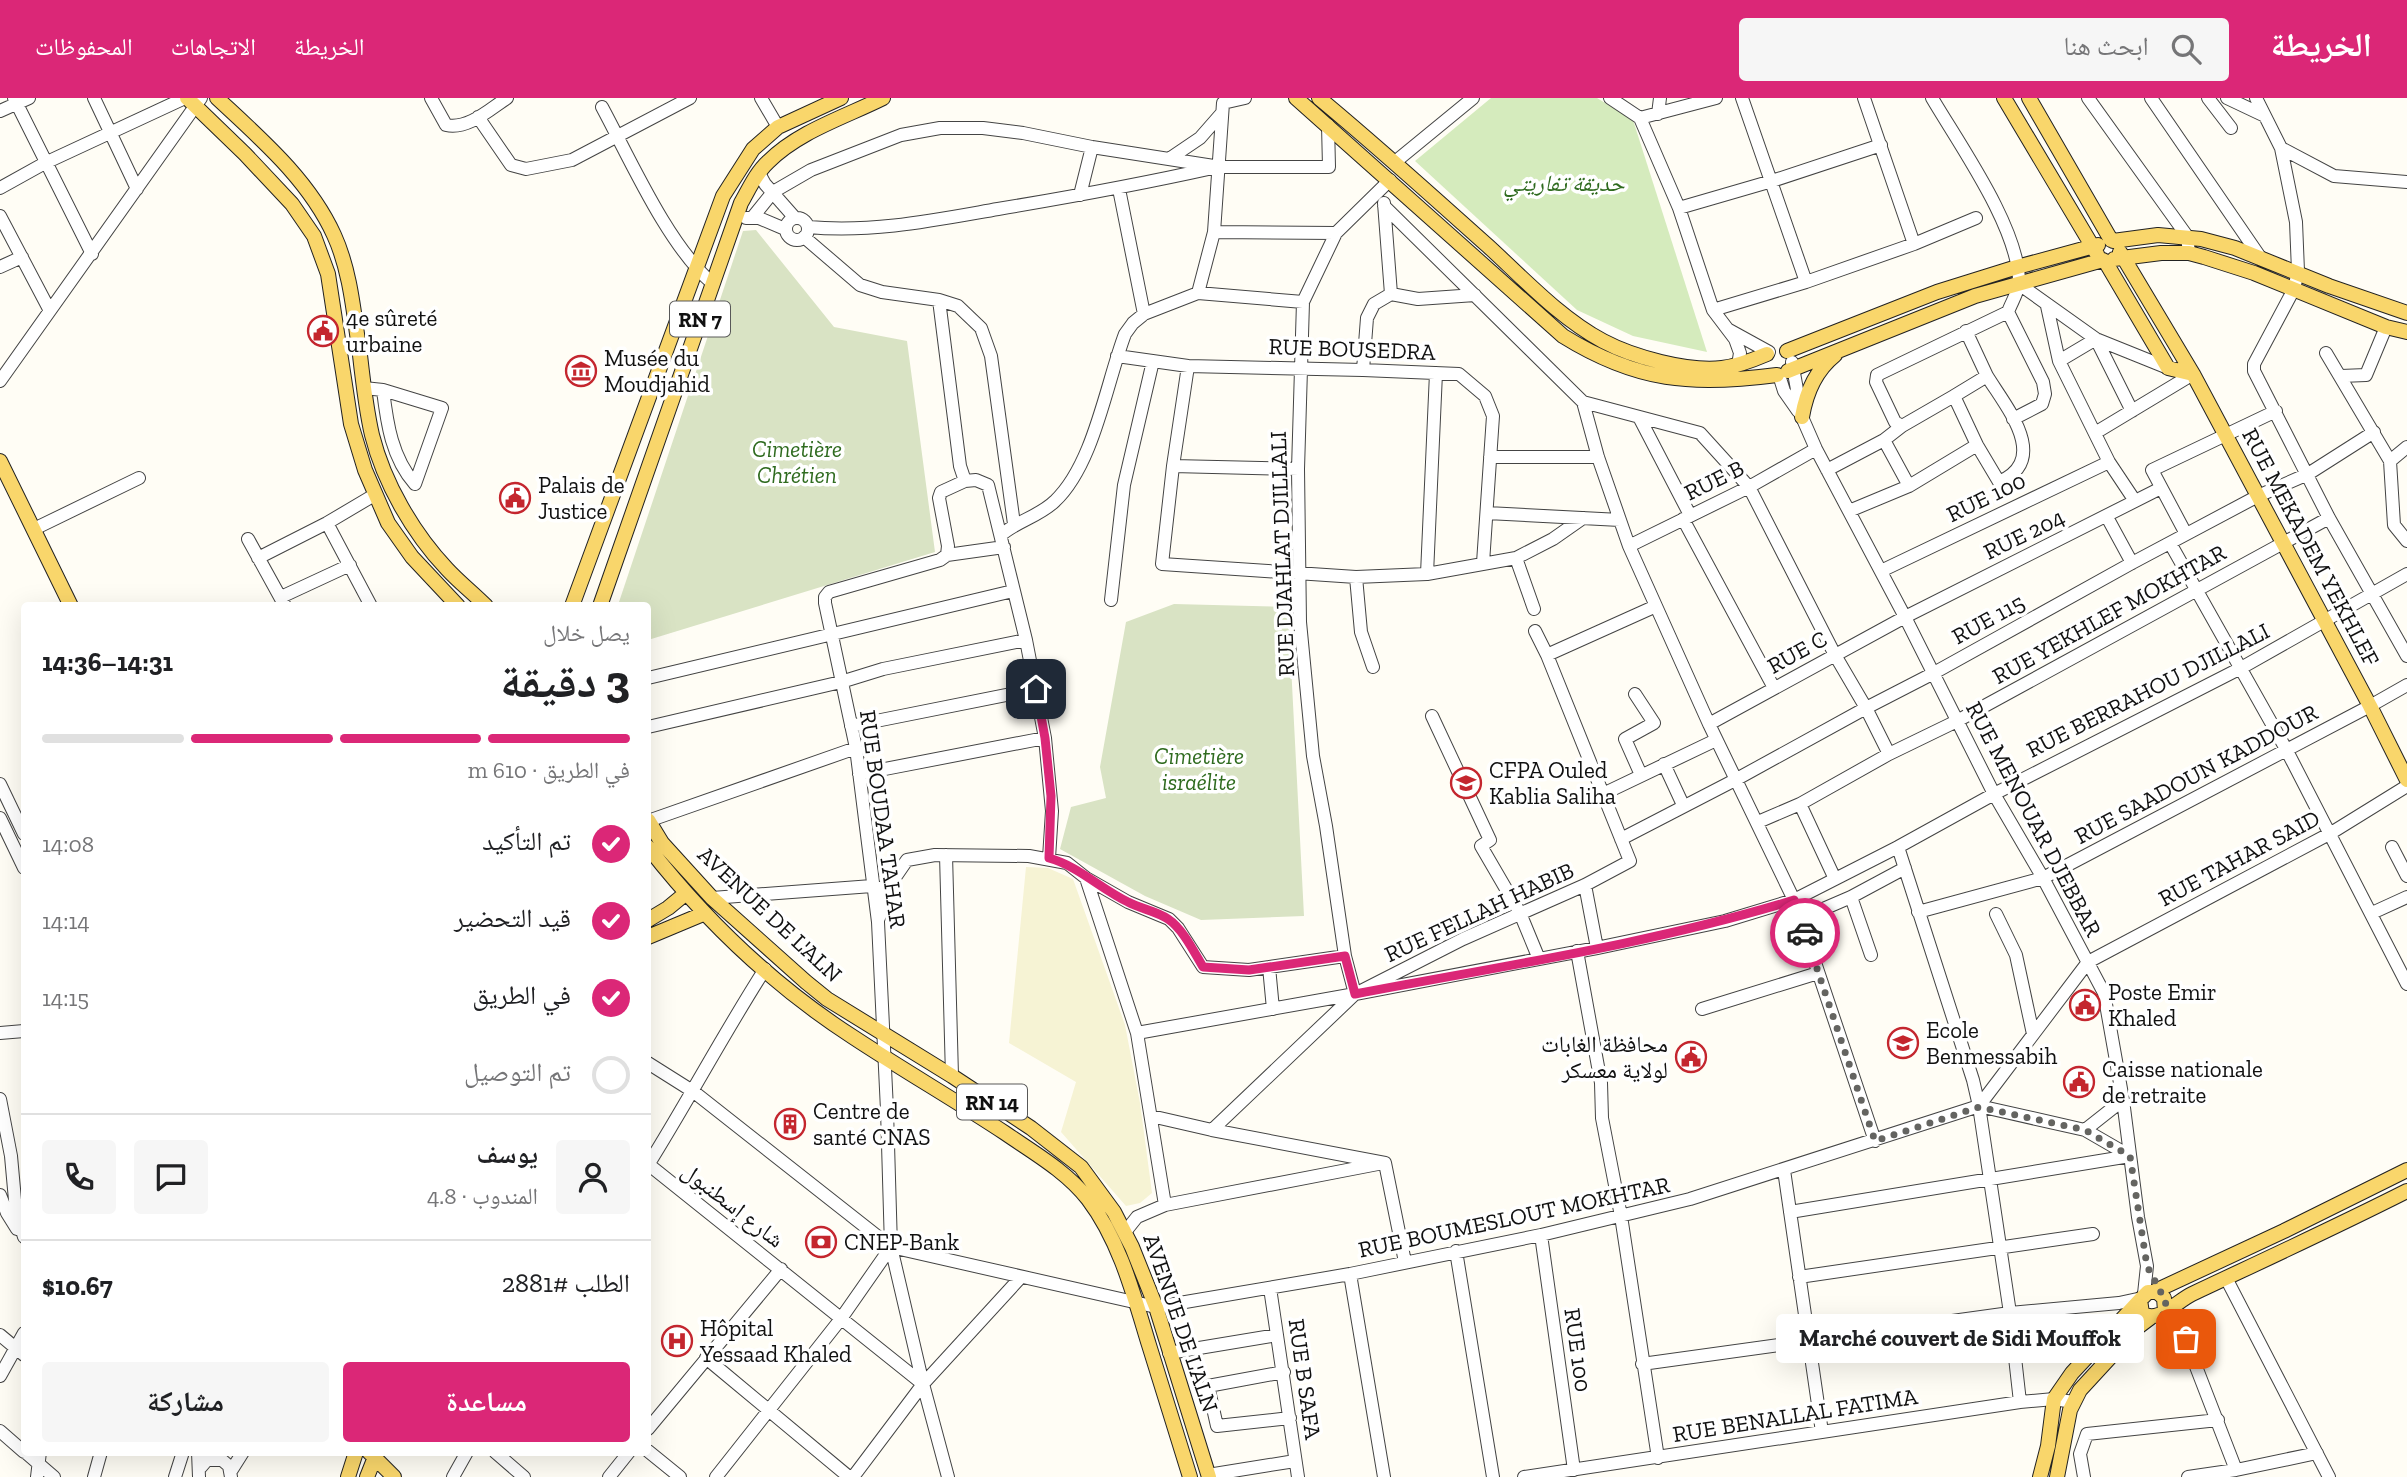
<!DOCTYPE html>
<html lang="ar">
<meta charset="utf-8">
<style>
body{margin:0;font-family:"Zilla Slab","Noto Naskh Arabic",serif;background:#f6f6f6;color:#202124;direction:rtl;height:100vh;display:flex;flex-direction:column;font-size:26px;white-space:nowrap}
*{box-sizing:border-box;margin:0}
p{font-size:23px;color:#757577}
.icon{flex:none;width:38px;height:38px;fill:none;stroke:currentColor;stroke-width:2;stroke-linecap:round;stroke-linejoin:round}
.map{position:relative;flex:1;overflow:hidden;direction:ltr}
.drawer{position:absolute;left:21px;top:504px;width:630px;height:854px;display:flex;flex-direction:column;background:#fff;border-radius:7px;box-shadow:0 7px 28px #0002;direction:rtl}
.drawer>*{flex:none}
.pin{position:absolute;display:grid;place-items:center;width:60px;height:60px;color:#fff;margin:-30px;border-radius:14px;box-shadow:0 4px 10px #0006}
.courier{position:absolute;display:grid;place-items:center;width:70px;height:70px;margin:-35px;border:5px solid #db2777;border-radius:50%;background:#fff;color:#222;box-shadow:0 2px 9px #0007}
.bubble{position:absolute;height:49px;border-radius:7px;background:#fff;box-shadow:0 7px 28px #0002;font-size:23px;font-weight:800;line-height:49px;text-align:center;direction:rtl}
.summary em{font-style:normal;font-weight:800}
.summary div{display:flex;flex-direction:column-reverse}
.summary{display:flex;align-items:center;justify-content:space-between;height:119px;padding:0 21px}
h1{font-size:46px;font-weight:800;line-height:52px}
.bar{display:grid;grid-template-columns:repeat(4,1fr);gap:10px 7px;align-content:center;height:84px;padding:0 21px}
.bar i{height:9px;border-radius:5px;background:#e0e0e0}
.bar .active{background:#db2777}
.bar p{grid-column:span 4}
.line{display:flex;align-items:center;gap:18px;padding:0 21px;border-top:2px solid #e0e0e0}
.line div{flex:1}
.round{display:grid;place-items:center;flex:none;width:74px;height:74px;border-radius:7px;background:#f6f6f6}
ol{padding:0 21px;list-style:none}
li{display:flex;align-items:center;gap:21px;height:77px}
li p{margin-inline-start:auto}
li .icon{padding:7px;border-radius:50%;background:#db2777;color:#fff;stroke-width:4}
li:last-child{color:#757577}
li i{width:38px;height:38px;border:4px solid #e0e0e0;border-radius:50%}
.cta{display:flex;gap:14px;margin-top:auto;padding:14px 21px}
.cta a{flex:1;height:80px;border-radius:7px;background:#db2777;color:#fff;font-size:28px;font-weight:800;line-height:80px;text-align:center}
.cta a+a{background:#f6f6f6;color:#202124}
header{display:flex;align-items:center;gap:42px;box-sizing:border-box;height:98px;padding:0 35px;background:#db2777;color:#fff}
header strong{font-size:33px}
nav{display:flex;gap:38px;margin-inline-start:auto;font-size:24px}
.search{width:490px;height:63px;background:#f6f6f6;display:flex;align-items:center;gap:18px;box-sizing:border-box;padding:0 24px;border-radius:7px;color:#757577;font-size:26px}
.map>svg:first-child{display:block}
.farmland{fill:#f6f3d4}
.green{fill:#d5ebbd}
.cemetery{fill:#d9e3c4}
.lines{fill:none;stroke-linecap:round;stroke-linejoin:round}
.minor-casing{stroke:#444;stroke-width:14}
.major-casing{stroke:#222;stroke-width:16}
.minor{stroke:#fff;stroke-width:12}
.major{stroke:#f9d66b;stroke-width:14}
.done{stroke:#646461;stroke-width:7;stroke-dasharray:0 12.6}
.route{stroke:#db2777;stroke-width:9}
.labels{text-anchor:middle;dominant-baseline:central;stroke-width:7;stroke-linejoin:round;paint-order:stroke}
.shield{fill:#fff;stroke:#585858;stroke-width:2}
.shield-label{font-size:21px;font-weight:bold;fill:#111}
.park-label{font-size:23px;font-style:italic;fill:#2f6b1f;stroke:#fff}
.poi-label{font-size:23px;fill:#111;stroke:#fff;text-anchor:start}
.street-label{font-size:23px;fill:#111;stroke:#fff}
</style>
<header>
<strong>الخريطة</strong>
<div class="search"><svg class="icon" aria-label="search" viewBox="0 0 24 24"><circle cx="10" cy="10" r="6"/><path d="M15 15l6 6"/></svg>ابحث هنا</div>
<nav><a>الخريطة</a><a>الاتجاهات</a><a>المحفوظات</a></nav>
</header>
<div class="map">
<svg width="2407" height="1379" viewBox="0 0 2407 1379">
<rect width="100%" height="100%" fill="#fffdf5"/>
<path class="farmland" d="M1026,769L1048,770L1073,781L1125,927L1140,1005L1152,1095L1140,1105L1126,1108L1061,1034L1076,984L1009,945Z"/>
<path class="green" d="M1491,0H1597L1633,22L1707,254L1633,238L1577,212L1415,63Z"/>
<path class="cemetery" d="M756,132L834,229L907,243L935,454L648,542V508L618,507L743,133Z
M1174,506L1288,509L1304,818L1201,822L1145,798L1060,751L1071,709L1106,700L1100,669L1126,524Z"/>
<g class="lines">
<g class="minor-casing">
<path id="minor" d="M14,0L92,156
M94,0L137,91
M431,0L446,27C468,32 490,11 507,0
M761,0L778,29
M1610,0L1640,20L1679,110L1713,212L1735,241L1740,255L1738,267
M1742,0L1806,184
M1864,0L1914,146
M1932,0C1959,46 2019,130 2019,184C2019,193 2011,205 2008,214L1877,277L1876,284L1895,324L1902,328L1954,298L1977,347L1999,384C2051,361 2006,309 1987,278
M2088,0L2187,138L2189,155
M2151,0L2260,159
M2208,0L2231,30
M2227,0L2265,18
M2256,0L2281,50L2296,124L2298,173L2294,191L2254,266V273L2329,420L2407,558
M602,9C631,63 668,147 712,185
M0,13L29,0
M1658,16L1660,0
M478,19L511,67L526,71L572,62L690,0
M1640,20L1716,0
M2281,50L2334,78L2407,84
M1169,61L1200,40L1221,16
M1395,64L1473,0
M759,75L765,86L795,120
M0,90L45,65L185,0
M1119,91L1144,216
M1080,97L1092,49
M1384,108L1583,304L1598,359L1629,448L1709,626L1794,802L1875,1043
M1679,110L1772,83L1881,47
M0,118L49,211
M786 131a11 11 0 1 1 22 0a11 11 0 1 1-22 0Z
M746,120H759L785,131
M752,120L773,94L811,72L901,37L940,30H983L1023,35L1092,49L1220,69H1329L1328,27
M808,129C873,135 935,122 998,111C1070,99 1141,86 1213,70
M1214,134L1336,135
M804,139L860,187L882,194L939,202L958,208L981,230L991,258L1014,426
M0,169L22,159
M2019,186L2096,241L2168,270
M1198,195L1214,134L1223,5L1245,0
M1391,196L1418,201L1475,197
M939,202L960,368L965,383L976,382L988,387L1026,542L1045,640L1052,713L1049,760
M2047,208L2059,263L2109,364L2135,403
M1713,212L1806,184L1914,146L1976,120
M2008,214L2043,284L2045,296L2042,306L2013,321
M1729,232L1769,254
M2326,255L2390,363L2394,427L2407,443
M1117,258L1188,268L1363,272L1459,276L1485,298L1493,318L1483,465
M2059,263L2096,241L2132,313
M1792,264L1802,319L1816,351L1905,519L1994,696L2043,780L2104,895L2123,1002L2138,1119L2147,1168L2144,1196
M1188,268L1173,368L1162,466L1356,479L1427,476L1516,460L1553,441L1583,420
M1363,272L1367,220L1374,206L1391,196L1384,105
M1779,277L1784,293L1798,313
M2341,278L2366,277L2386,229
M0,283L201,0
M364,290L383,292L442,310L415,386C392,360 387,326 383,292
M1954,298L1987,278L1966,233
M1583,304L1700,335L1749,389L1835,557L1866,610L1889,656
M1639,319L1690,417
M2095,335L2193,276
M1884,342L1909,388
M1490,359H1598
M2390,363L2407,349
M1173,368L1298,371
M1827,372L1884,342L1902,328
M1849,413L1909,388L1977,347
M1487,415L1620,422
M2107,419L2132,465
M1683,421L1774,590
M34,431L139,380
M2186,436L2152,372L2276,313
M1001,437C1017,423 1040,418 1055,403C1094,366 1106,286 1125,236L1133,225L1144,216L1198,195L1303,204
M248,441L285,508
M2170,445L2286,651L2407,886
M1629,448L1749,389L1816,351
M947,457L1004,449
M258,460L327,425
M1516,460L1534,511
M1881,473L2109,364
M1427,476L1436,275
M1356,479L1361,534L1373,569
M281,499L350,467
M1111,502L1124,387L1153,263
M371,508L327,425L376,396
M1547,557L1656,508
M648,580L1013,493
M1635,596L1654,625L1625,641L1641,677
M1432,618L1490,742L1481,748L1520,815L1539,861
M1709,626L1905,519L2161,390
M851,628L1036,591
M648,629L841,584L883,571L1026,542
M1664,666L1683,707
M859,676L1045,640
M0,686L24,736
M1603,696L1716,642
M1800,706L1835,781
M0,720L24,770
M648,723L856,650
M1758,724L1800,706L1889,656L1957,623L2329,420
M1621,741L1735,682L1866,610L1932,576L2132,465L2258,398L2308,376L2374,334
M1898,749L1973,982L1979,1008L2010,1215L2020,1304
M2392,749L2407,778
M946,757L952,978
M1086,780L1137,935L1165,1107L1137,1119L1125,1134
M1585,787L1597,850
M1851,799L1871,857
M712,800L872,788L880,790
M1918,814L2043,780L2370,608L2407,587
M2372,815L2407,799
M1996,816L2016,857L2033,936
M879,820L887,791L907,762L935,757L1029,758L1067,765L1086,780L1128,804L1169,821L1178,830L1203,869L1249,872L1345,858
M1800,821L1851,799L1905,770
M1577,853L1601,985L1602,1020L1621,1118L1658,1360
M1269,869L1273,911
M1355,896L1597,850L1725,823L1794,802L1898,749L1994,696L2241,570L2407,476
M1355,896L1345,858L1326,728L1313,658L1300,524L1298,371L1303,204L1336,135L1390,82
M1354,897L1212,1032L1385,1065L1405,1164
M1702,911L1818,875
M0,935L24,933
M1137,935L1355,896L1463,841L1585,787L1630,763L1547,557L1535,533
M648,965L694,994L891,1149L1156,1209L1350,1176L1541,1137L1690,1101L1979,1008L2085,1032L2130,1058
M0,1001L11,1058L16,1113L24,1139
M1979,1008L2088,864L2331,735L2407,688
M1151,1018L1212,1032
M2085,1032L2123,1002
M648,1066L923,1286
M648,1067C688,1003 724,935 765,871
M1784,1072L1822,1334
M0,1097L7,1115L17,1131
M1165,1107L1378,1066
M1790,1114L2130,1058
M1541,1137L1574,1372
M1456,1153L1493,1379
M1350,1176L1384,1379
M1799,1179L2093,1136
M2226,1180L2329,1379
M1270,1190L1298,1379
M2162,1216L2175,1225L2183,1235L2236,1372
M0,1237L24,1257
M1169,1255L1277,1237
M706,1260L849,1379
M1642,1266L2010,1215L2119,1205L2142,1200
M1284,1274L1208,1288L1217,1328L1290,1320
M0,1278L24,1235
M648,1331L781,1171
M0,1333L24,1354
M648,1353L680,1379
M25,1354L54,1379
M198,1354L199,1379
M495,1354L524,1379
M201,1369L207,1362H222L229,1368L231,1379
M231,1373L243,1354
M1208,1377L1295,1363
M37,1379L40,1354
M94,1379L101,1354
M175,1379L183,1354
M453,1379L467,1354
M609,1379L629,1354
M716,1379L840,1222L891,1149
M853,1379L923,1286L1021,1179
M948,1379L923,1286L891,1149L887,1012L878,824L856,650L825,505V499L829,494L940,462L947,457L948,448L939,400L941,394L965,383
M1524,1379L2020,1304L2054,1301L2073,1304
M2084,1379L2080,1356L2087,1336L2218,1322
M2188,1379L2236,1372L2317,1355"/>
</g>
<g class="major-casing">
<path id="major" d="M187,0L245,56L292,106L314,138L328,176L351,326L365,372L388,425L412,459L458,508
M217,0C261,41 309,82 334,137C351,174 354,218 360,257C363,284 366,311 372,337C384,385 413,435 447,471C459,484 473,495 486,508
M1296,0L1563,238C1637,284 1692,288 1777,277
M1319,0C1377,48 1432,98 1488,148C1524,181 1560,220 1603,243C1633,259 1688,274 1722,270C1738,268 1753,262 1767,256
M2004,0L2097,156
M2029,0L2111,142
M2113,143L2158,137L2201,141L2235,150L2329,188L2407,215
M2114,161L2161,155H2189L2204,159L2254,175L2386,229L2407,234
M2105,163L2168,270L2193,276L2120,154
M1787,253L1937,194L2017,169L2098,147
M1788,273L1975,198L2103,162
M2193,276L2370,608L2407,682
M1802,319C1806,295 1815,273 1835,257
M0,363L71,508
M572,508L723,98L753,51L778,29L841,0
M600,508L741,105C749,91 756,75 768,64C799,33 845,19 883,0
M648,722L662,745L712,800L806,884L827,901L952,978L1031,1030L1081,1069L1114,1114L1132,1149L1156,1209L1209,1379
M648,749C705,822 774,888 853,939C903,972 955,1002 1005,1035C1034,1055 1066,1073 1088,1101C1120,1143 1134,1198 1149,1247C1163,1291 1176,1335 1190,1379
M648,822L668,810L685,796
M648,839L703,816
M2153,1194L2284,1133L2407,1072
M2165,1213L2164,1200L2157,1194H2148L2140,1202L2142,1215C2157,1227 2177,1203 2192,1196C2264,1162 2336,1129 2407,1093
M369,1354L394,1379
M348,1379L356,1354
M367,1379L377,1354
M2040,1379L2048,1348L2054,1301L2072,1275L2140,1202
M2057,1379L2070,1312L2080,1292L2138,1229L2150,1220"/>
</g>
<use href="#minor" class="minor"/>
<use href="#major" class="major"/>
</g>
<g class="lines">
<path class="done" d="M1805,835L1875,1043L1979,1009L2085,1032L2130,1058L2147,1168L2166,1204L2162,1216L2175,1225L2186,1241"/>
<path class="route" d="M1036,591L1045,640L1051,698L1049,760C1078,768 1101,791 1128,804C1141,811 1156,813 1168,821C1183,831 1194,854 1203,869L1249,872L1345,858L1355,896C1502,868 1651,846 1794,802L1805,835"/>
</g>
<defs>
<g id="civic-ring" transform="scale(1.575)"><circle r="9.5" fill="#fff" stroke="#c4262e" stroke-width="1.5"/><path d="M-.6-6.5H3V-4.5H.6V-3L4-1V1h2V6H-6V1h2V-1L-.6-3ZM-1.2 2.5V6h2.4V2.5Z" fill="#c4262e"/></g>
<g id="museum-ring" transform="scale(1.575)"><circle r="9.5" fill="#fff" stroke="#c4262e" stroke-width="1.5"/><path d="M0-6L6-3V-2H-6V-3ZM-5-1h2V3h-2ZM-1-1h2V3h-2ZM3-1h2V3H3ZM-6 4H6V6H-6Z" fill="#c4262e"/></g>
<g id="university-ring" transform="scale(1.575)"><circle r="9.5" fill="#fff" stroke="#c4262e" stroke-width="1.5"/><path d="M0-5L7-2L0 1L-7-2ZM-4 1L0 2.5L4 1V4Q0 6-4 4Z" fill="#c4262e"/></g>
<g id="school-ring" transform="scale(1.575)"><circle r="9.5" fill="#fff" stroke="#c4262e" stroke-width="1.5"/><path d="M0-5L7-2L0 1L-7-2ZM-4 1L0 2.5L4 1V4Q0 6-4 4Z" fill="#c4262e"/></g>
<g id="building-ring" transform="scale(1.575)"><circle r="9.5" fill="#fff" stroke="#c4262e" stroke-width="1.5"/><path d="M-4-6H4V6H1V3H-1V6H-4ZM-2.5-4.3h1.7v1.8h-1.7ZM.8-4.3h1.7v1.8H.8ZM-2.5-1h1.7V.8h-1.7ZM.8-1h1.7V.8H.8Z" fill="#c4262e"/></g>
<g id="bank-ring" transform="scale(1.575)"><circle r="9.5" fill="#fff" stroke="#c4262e" stroke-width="1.5"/><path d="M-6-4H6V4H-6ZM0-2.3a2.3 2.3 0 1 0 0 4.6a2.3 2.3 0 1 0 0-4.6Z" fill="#c4262e"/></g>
<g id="hospital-ring" transform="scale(1.575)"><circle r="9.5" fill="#fff" stroke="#c4262e" stroke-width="1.5"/><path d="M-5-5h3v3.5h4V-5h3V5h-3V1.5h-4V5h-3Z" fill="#c4262e"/></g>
</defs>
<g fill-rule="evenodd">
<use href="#civic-ring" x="323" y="233"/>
<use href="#museum-ring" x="581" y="273"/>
<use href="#civic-ring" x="515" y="400"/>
<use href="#university-ring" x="1466" y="685"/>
<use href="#civic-ring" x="2085" y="907"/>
<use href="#school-ring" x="1903" y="945"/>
<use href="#civic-ring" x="1691" y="959"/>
<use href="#civic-ring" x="2079" y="984"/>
<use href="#building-ring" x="790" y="1026"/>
<use href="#bank-ring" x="821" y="1144"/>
<use href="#hospital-ring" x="677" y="1243"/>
</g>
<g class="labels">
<g class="shield">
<rect x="670" y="203.5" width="60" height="35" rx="5"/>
<rect x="957" y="986.5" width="70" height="35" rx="5"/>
</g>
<g class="shield-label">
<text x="700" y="221">RN 7</text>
<text x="992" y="1004">RN 14</text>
</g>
<g class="park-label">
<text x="1564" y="85">حديقة تفاريتي</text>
<text x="797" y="351">Cimetière<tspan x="797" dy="26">Chrétien</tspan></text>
<text x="1199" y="658">Cimetière<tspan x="1199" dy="26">israélite</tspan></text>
</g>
<g class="poi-label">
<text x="346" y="220">4e sûreté<tspan x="346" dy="26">urbaine</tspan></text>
<text x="604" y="260">Musée du<tspan x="604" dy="26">Moudjahid</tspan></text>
<text x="538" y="387">Palais de<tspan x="538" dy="26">Justice</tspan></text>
<text x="1489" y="672">CFPA Ouled<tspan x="1489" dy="26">Kablia Saliha</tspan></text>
<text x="2108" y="894">Poste Emir<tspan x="2108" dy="26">Khaled</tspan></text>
<text x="1926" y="932">Ecole<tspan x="1926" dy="26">Benmessabih</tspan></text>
<text x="1668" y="946" text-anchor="end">محافظة الغابات<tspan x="1668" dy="26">لولاية معسكر</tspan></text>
<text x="2102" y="971">Caisse nationale<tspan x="2102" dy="26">de retraite</tspan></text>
<text x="813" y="1013">Centre de<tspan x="813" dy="26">santé CNAS</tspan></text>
<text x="844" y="1144">CNEP-Bank</text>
<text x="700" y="1230">Hôpital<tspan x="700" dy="26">Yessaad Khaled</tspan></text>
</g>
<g class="street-label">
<text transform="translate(1352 251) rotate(2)">RUE BOUSEDRA</text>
<text transform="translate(1714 382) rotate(-26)">RUE B</text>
<text transform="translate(1986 399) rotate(-26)">RUE 100</text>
<text transform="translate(2024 436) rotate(-26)">RUE 204</text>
<text transform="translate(2311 449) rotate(62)">RUE MEKADEM YEKHLEF</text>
<text transform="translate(1282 456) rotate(-92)">RUE DJAHLAT DJILLALI</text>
<text transform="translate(2109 516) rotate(-29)">RUE YEKHLEF MOKHTAR</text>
<text transform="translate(1988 521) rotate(-29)">RUE 115</text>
<text transform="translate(1797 554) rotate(-29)">RUE C</text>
<text transform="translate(2148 592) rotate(-27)">RUE BERRAHOU DJILLALI</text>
<text transform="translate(2196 676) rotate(-28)">RUE SAADOUN KADDOUR</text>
<text transform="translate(883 721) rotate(82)">RUE BOUDAA TAHAR</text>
<text transform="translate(2034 721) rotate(62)">RUE MENOUAR DJEBBAR</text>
<text transform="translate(2239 760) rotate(-28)">RUE TAHAR SAID</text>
<text transform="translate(1479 814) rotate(-25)">RUE FELLAH HABIB</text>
<text transform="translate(770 816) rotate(43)">AVENUE DE L'ALN</text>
<text transform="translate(733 1107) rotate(38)">شارع إسطنبول</text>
<text transform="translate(1514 1119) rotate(-12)">RUE BOUMESLOUT MOKHTAR</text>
<text transform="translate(1181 1225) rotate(71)">AVENUE DE L'ALN</text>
<text transform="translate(1578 1252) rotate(82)">RUE 100</text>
<text transform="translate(1305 1281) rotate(82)">RUE B SAFA</text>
<text transform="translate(1795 1317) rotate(-9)">RUE BENALLAL FATIMA</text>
</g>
</g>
</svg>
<div class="pin" style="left:2186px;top:1241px;background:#ea580c"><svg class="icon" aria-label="bag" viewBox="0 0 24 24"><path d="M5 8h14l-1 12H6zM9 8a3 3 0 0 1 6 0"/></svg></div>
<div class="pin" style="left:1036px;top:591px;background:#1f2937"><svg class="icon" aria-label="home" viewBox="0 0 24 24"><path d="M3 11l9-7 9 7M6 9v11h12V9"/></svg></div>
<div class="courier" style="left:1805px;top:835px"><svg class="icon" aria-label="car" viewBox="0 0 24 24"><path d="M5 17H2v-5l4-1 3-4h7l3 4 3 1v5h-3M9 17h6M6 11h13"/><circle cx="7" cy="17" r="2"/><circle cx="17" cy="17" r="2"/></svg></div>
<div class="bubble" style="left:1776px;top:1216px;width:368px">Marché couvert de Sidi Mouffok</div>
<section class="drawer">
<div class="summary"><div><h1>3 دقيقة</h1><p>يصل خلال</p></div><em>14:31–14:36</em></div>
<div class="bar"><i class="active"></i><i class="active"></i><i class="active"></i><i></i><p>في الطريق · 610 m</p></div>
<ol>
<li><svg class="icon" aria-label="check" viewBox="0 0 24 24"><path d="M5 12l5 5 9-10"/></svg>تم التأكيد<p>14:08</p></li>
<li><svg class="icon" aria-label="check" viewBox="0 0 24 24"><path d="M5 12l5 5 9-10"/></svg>قيد التحضير<p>14:14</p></li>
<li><svg class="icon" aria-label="check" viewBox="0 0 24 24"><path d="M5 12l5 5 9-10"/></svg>في الطريق<p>14:15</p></li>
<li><i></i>تم التوصيل</li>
</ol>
<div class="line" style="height:126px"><a class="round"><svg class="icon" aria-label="person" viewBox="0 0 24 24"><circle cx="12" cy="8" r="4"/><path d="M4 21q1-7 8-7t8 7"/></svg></a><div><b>يوسف</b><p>المندوب · 4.8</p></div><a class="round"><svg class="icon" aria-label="chat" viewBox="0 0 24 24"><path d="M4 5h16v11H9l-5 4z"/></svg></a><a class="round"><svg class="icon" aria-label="phone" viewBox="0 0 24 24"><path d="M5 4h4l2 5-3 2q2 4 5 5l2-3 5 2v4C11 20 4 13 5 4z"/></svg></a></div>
<div class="line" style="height:91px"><div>الطلب #2881</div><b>$10.67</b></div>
<div class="cta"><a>مساعدة</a><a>مشاركة</a></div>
</section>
</div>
